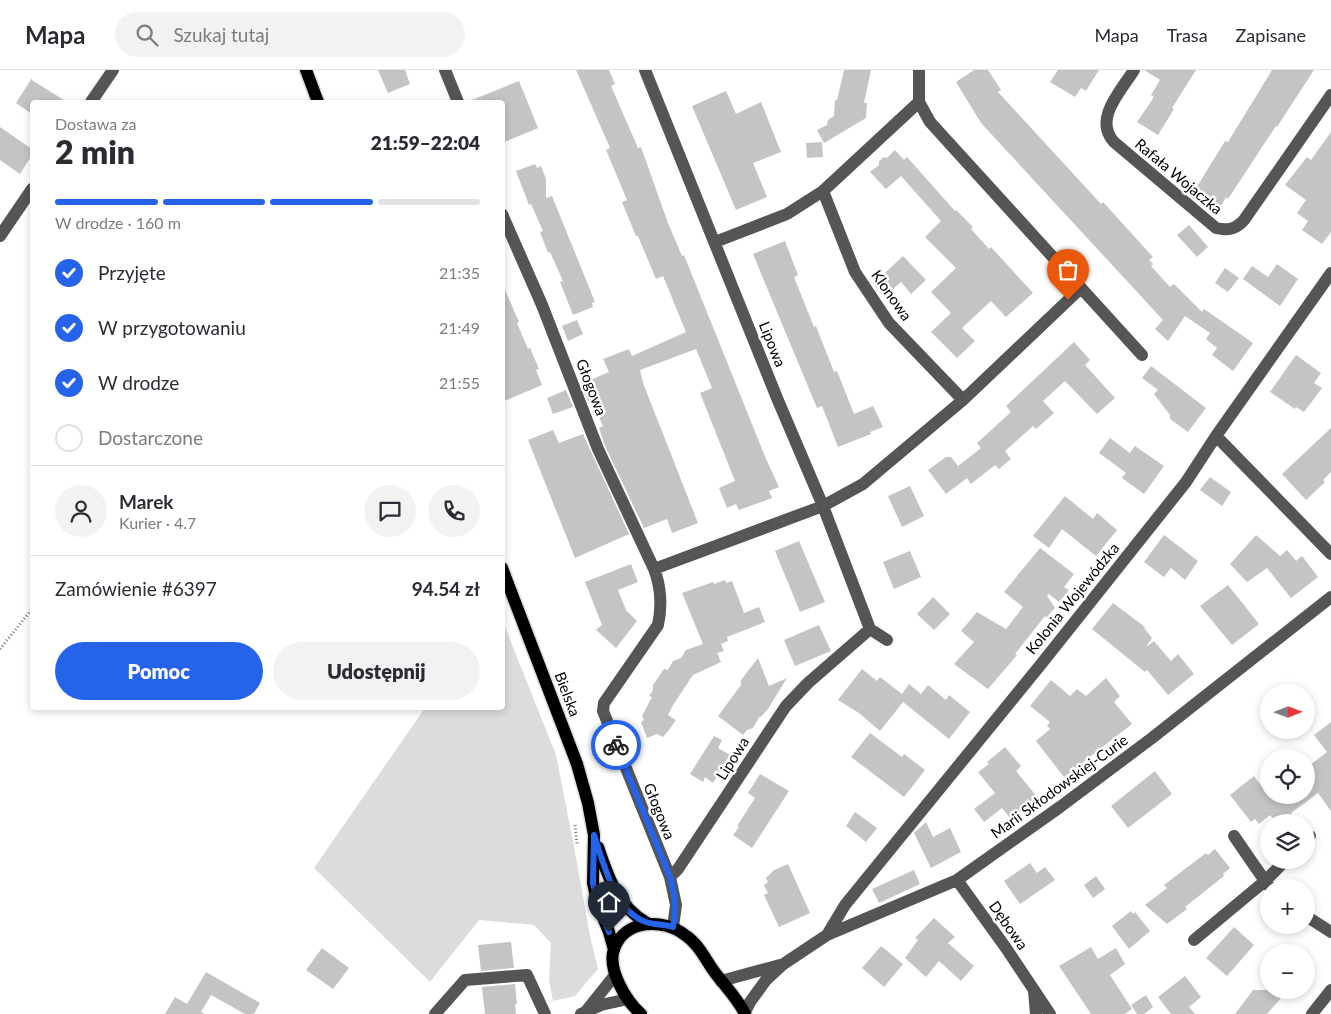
<!DOCTYPE html>
<html lang="pl">
<meta charset="utf-8">
<style>
body{margin:0;font-family:Lato,sans-serif;background:#f2f2f3;color:#2b2b33;height:100vh;display:flex;flex-direction:column;font-size:19px;white-space:nowrap}
*{box-sizing:border-box;margin:0}
p{font-size:16px;color:#7c7c81}
.icon{flex:none;width:28px;height:28px;fill:none;stroke:currentColor;stroke-width:2;stroke-linecap:round;stroke-linejoin:round}
.map{position:relative;flex:1;overflow:hidden}
.details{position:absolute;left:30px;top:30px;width:475px;height:610px;display:flex;flex-direction:column;background:#fff;border-radius:5px;box-shadow:0 2px 8px #0003}
.details>*{flex:none}
.needle{width:32px;rotate:89deg}
.tools{position:absolute;left:1260px;top:614px;display:grid;gap:10px}
.tools a{display:grid;place-items:center;width:55px;height:55px;border-radius:50%;background:#fff;box-shadow:0 2px 8px #0003;font-size:25px}
.pin{position:absolute;display:grid;place-items:center;width:42px;height:42px;color:#fff;margin:-51px -21px;border-radius:50% 50% 50% 0;rotate:-45deg;box-shadow:0 0 5px #0007}
.pin .icon{rotate:45deg}
.courier{position:absolute;display:grid;place-items:center;width:50px;height:50px;margin:-25px;border:4px solid #2563eb;border-radius:50%;background:#fff;color:#222;box-shadow:0 1px 6px #0007}
.summary em{font-style:normal;font-weight:800}
.summary div{display:flex;flex-direction:column-reverse}
.summary{display:flex;align-items:center;justify-content:space-between;height:85px;padding:0 25px}
h1{font-size:32px;font-weight:800;line-height:38px}
.bar{display:grid;grid-template-columns:repeat(4,1fr);gap:8px 5px;align-content:center;height:60px;padding:0 25px}
.bar i{height:6px;border-radius:4px;background:#e1e1e2}
.bar .selected{background:#2563eb}
.bar p{grid-column:span 4}
.line{display:flex;align-items:center;gap:12px;padding:0 25px;border-top:1px solid #e1e1e2}
.line div{flex:1}
.round{display:grid;place-items:center;flex:none;width:52px;height:52px;border-radius:26px;background:#f2f2f3}
ol{padding:0 25px;list-style:none}
li{display:flex;align-items:center;gap:15px;height:55px}
li p{margin-inline-start:auto}
li .icon{padding:5px;border-radius:50%;background:#2563eb;color:#fff;stroke-width:4}
li:last-child{color:#7c7c81}
li i{width:28px;height:28px;border:2px solid #e1e1e2;border-radius:50%}
.primary-button{display:flex;gap:10px;margin-top:auto;padding:10px 25px}
.primary-button a{flex:1;height:58px;border-radius:30px;background:#2563eb;color:#fff;font-size:20px;font-weight:800;line-height:58px;text-align:center}
.primary-button a+a{background:#f2f2f3;color:#2b2b33}
header{display:flex;align-items:center;gap:30px;box-sizing:border-box;height:70px;padding:0 25px;background:#fff;border-bottom:1px solid #e1e1e2}
header strong{font-size:24px}
nav{display:flex;gap:28px;margin-inline-start:auto;font-size:18px}
.search{width:350px;height:45px;background:#f2f2f3;display:flex;align-items:center;gap:12px;box-sizing:border-box;padding:0 18px;border-radius:28px;color:#7c7c81;font-size:19px}
.map>svg:first-child{display:block}
.green{fill:#dcdcdc}
.building{fill:#c4c4c4}
.lines{fill:none;stroke-linecap:round;stroke-linejoin:round}
.major-casing{stroke:#dbdbdb;stroke-width:15}
.path{stroke:#777;stroke-width:3;stroke-dasharray:1 2.5;stroke-linecap:butt}
.minor{stroke:#555;stroke-width:12}
.major{stroke:#000;stroke-width:12}
.done{stroke:#595959;stroke-width:5;stroke-dasharray:0 9}
.route{stroke:#2563eb;stroke-width:6}
.labels{text-anchor:middle;dominant-baseline:central;stroke-width:5;stroke-linejoin:round;paint-order:stroke}
.street-label{font-size:15px;fill:#000;stroke:#fff}
</style>
<header>
<strong>Mapa</strong>
<div class="search"><svg class="icon" aria-label="search" viewBox="0 0 24 24"><circle cx="10" cy="10" r="6"/><path d="M15 15l6 6"/></svg>Szukaj tutaj</div>
<nav><a>Mapa</a><a>Trasa</a><a>Zapisane</a></nav>
</header>
<div class="map">
<svg width="1331" height="944" viewBox="0 0 1331 944">
<rect width="100%" height="100%" fill="#fff"/>
<path class="green" d="M503,552L556,685L576,787L590,866L598,899L575,926L553,931L549,910L551,873L534,855L479,850L430,912L314,798L425,638H502Z"/>
<path class="building" d="M378,0H405L410,14L388,23Z
M576,0H609L615,14L611,16L638,78L641,77L668,153L682,186L684,185L766,389L779,417L769,421L772,428L739,440L736,434L727,438L719,418L735,411L700,323L712,318L696,279L640,300L643,313L698,453L672,463L667,449L644,458L605,376L599,358L603,356L591,330L588,331L581,314L609,302L603,289L629,279L632,286L686,262L663,206L656,209L638,166H636L622,132L627,130L606,80L610,78Z
M844,0H871L864,33H867L866,48L824,73L817,60L827,55L828,50L834,46L835,30H837Z
M974,0H988L1001,20L998,22L1101,134L1103,132L1153,187L1149,190L1153,194L1151,196L1170,217L1174,214L1202,242L1204,239L1253,273L1233,301L1212,285L1217,278L1206,269L1210,263L1185,246L1168,271L1155,259L1163,250L981,53L956,12Z
M1058,0H1099L1086,21L1081,18L1075,27L1050,12Z
M1144,0H1196L1172,38L1174,39L1158,65L1137,52L1154,27L1151,25L1160,10Z
M1272,0H1314L1277,57L1276,56L1228,129L1226,127L1221,136L1195,120L1225,71L1228,72Z
M32,8V10L67,32H32V44L16,33Z
M519,11L538,58L502,73V32H467Z
M726,21L736,44L761,32L781,82L753,93L767,127L736,140L692,36Z
M0,57L32,79V85L20,104L0,90Z
M1331,62V162L1322,174L1302,160L1308,151L1297,143L1306,130L1285,115L1307,87L1311,90Z
M822,72L823,87L807,88L806,73Z
M895,80L904,90L907,87L955,141L956,140L973,157L971,159L989,179L991,177L1033,223L1006,247L991,231L962,258L975,271L957,288L931,262L951,243L931,222L956,198L925,167L941,151L901,106L886,119L870,102L879,95V91L884,87L887,88Z
M535,94L537,98L541,96L546,109V128L552,126L595,232L592,233L593,237L573,245L560,212L563,211L550,182L548,183L540,162L543,161L531,134L529,135L516,101Z
M1189,155L1208,177L1197,187L1177,165Z
M785,171L798,205L794,207L814,257L816,256L834,302L837,301L854,344L873,336L883,357L870,362L871,364L838,377L822,336L817,338L753,184Z
M903,186L926,210L911,224L901,212L884,227L873,214Z
M1277,194L1298,209L1280,236L1243,209L1252,196L1268,207Z
M1225,198L1239,208L1228,222L1215,213Z
M502,213L519,252L517,253L528,279L530,278L539,299L536,300L542,315L502,332Z
M577,250L583,264L568,271L562,256Z
M1074,272L1090,290L1085,295L1115,328L1097,344L1065,311L1043,331L1054,343L1036,359L1033,356L1005,381L1011,389L999,399L995,395L971,414L967,408L946,424L928,400L946,387H951L958,396L981,378L977,373L1011,342L1006,336Z
M1296,285L1321,303L1314,313L1322,318L1304,342L1296,337L1295,339L1270,322Z
M1151,296L1206,338L1188,362L1170,349V345L1154,324L1158,320L1142,308Z
M566,320L573,337L553,344L547,328Z
M1331,358V402L1323,410L1325,412L1306,430L1282,404Z
M553,360L559,373L583,364L629,464L575,488L528,370Z
M1110,368L1130,383L1135,376L1164,396L1144,424L1122,408L1126,403L1099,383Z
M1210,407L1231,422L1222,436L1200,420Z
M910,416L924,446L902,457L888,426Z
M1065,426L1093,449L1097,443L1117,460L1096,486L1062,459L1049,478L1033,466Z
M1164,465L1198,491L1185,510L1171,498L1164,507L1144,492Z
M1256,465L1280,486L1287,480L1296,491L1302,486L1318,507L1291,528L1267,498L1247,512L1230,494Z
M799,471L825,532L800,542L775,481Z
M1040,478L1074,504L1064,517L1069,520L1059,532L1049,524L1047,526L1055,538L1046,548L1045,546L1015,584L1017,585L988,619L954,594L974,572L961,561L977,542L1006,559L1023,537L1004,522Z
M910,481L921,507L894,519L883,492Z
M631,494L638,512L618,520L626,540L637,551L616,578L596,560L602,555L585,512Z
M725,510L726,513L732,511L744,543L759,537L765,552L727,567L728,571L721,574L724,581L717,583L721,592L693,605L673,635L668,645L676,650L669,660L663,667L657,664L647,668L641,652L644,650L642,646L652,627L649,626L653,620V615L664,599L668,600L673,591L681,588L686,580L703,574L682,523L713,512L714,514Z
M1228,515L1259,554L1232,575L1200,536Z
M933,527L950,544L934,560L917,544Z
M1113,533L1145,557L1144,558L1152,568L1146,577L1154,571L1171,591L1178,584L1194,604L1168,625L1147,600L1145,602L1092,559Z
M819,555L831,581L795,596L784,570Z
M758,588L769,616L787,608L768,639L761,647L760,646L753,658L747,660L743,665L718,646L741,615V610Z
M862,599L877,611L880,607L902,624L909,614L921,624L928,615L946,630L949,625L970,642L949,669L903,632L880,661L859,643L838,630Z
M1106,608L1120,626L1114,632L1132,654L1064,707L1036,671L1050,659L1047,656L1050,652L1030,636L1051,610L1070,626L1077,619L1086,626Z
M1331,652V741L1318,723L1291,743L1299,752H1276L1270,745L1259,754L1255,749L1251,752L1230,725L1254,706L1268,725H1306V698L1327,682L1314,665Z
M870,663L902,687L904,684L925,700L904,727L851,687Z
M714,666L722,670L718,678L730,685L713,713L705,707L703,712L690,704Z
M1005,677L1021,696L1016,701L1038,728L1011,749L1002,738L984,752L974,739L995,723L978,702L989,694L987,692Z
M1155,701L1172,724L1128,758L1111,736Z
M760,704L789,721L752,778L733,765L739,757L737,756L755,728L748,723Z
M855,742L877,758L866,772L846,756Z
M926,752L933,767L950,758L961,782L931,798L914,763Z
M1215,779L1230,798L1223,804L1224,806L1185,837L1187,839L1167,854L1145,835L1167,818L1164,815L1206,783L1208,785Z
M1030,793L1037,803L1045,797L1055,810L1020,834L1004,811Z
M788,794L810,843L779,857L764,825L768,823L764,815L768,812L766,808L774,800Z
M914,800L920,814L879,833L872,819Z
M1096,806L1105,819L1093,828L1084,815Z
M1131,841L1133,844L1135,842L1150,861L1129,879L1112,856Z
M934,848L955,867L948,873L974,896L961,911L939,891L926,907L905,888L918,870L915,868Z
M1234,857L1254,875L1227,906L1206,888Z
M511,872L514,898L481,901L478,875Z
M881,876L903,894L884,917L862,898Z
M1091,877L1098,889L1116,878L1125,894L1110,905L1132,939L1125,944H1091L1059,896Z
M322,878L349,898L333,919L306,900Z
M206,902L260,933L254,944H245L211,925L201,942L205,944H165L175,927L187,934Z
M1185,906L1201,927L1189,937L1195,944H1171L1158,927Z
M515,914L517,934H515L516,944H485L482,917Z
M1253,920H1288L1267,944H1235Z
M1146,925L1153,937L1144,944H1137L1131,935Z"/>
<g class="lines">
<g class="major-casing">
<path id="major" d="M306,0L318,32
M502,498L577,694L588,733L594,765L593,813L598,835L609,862L614,880
M598,777C608,807 618,837 647,853
M641,944C626,931 607,899 614,879C625,849 663,848 685,865C699,874 706,891 716,904C726,917 738,929 745,944"/>
</g>
<path class="path" d="M0,579L32,539
M575,755L577,774"/>
<path class="minor" d="M445,0L458,32
M645,0L777,328L823,436L870,559L887,570
M919,0V32L930,52L1142,285
M1134,0C1121,21 1093,49 1114,72L1216,158C1228,161 1236,159 1244,150L1331,25
M91,32L113,0
M823,121L855,202L889,253L963,330
M502,144L542,235L598,379L654,499L823,436L863,414L963,330L1081,218
M0,166L32,119
M715,172L787,144L823,121L919,32
M1216,366L1331,484
M654,499C661,516 662,537 658,555L604,633L603,641L670,807L676,835L673,857
M1234,766L1265,811L1271,818
M1306,770L1310,766
M670,807L678,799L786,636L808,613L870,559
M957,810L1006,878L1050,944
M1306,846L1331,862
M827,865L845,835L1042,593L1186,412L1216,366L1331,203
M1194,870L1265,811L1286,790
M721,911L780,895
M1034,921L1036,944
M587,940L615,905
M745,942L750,932L766,910L782,895L827,865L957,810L1060,737L1152,668L1331,527
M435,944L465,910L527,905L545,944
M581,944L601,935L628,929
M1312,944L1331,920"/>
<use href="#major" class="major"/>
</g>
<g class="lines">
<path class="done" d="M616,675L603,641L604,633L658,555C662,537 661,516 654,499L823,436L862,414L963,330L1068,230"/>
<path class="route" d="M609,862L598,835L593,813L594,765C603,792 615,842 646,852C654,855 664,854 673,857C677,839 675,825 670,807L616,675"/>
</g>
<g class="labels">
<g class="street-label">
<text transform="translate(1179 106) rotate(40)">Rafała Wojaczka</text>
<text transform="translate(892 225) rotate(55)">Klonowa</text>
<text transform="translate(773 274) rotate(68)">Lipowa</text>
<text transform="translate(592 317) rotate(69)">Głogowa</text>
<text transform="translate(1072 528) rotate(-51)">Kolonia Wojewódzka</text>
<text transform="translate(568 624) rotate(69)">Bielska</text>
<text transform="translate(732 688) rotate(-58)">Lipowa</text>
<text transform="translate(1059 716) rotate(-36)">Marii Skłodowskiej-Curie</text>
<text transform="translate(660 741) rotate(68)">Głogowa</text>
<text transform="translate(1009 855) rotate(55)">Dębowa</text>
</g>
</g>
</svg>
<div class="tools">
<a><svg class="needle" viewBox="-14 -14 28 28"><path d="M0-13l5 13h-10z" fill="#e53935"/><path d="M0 13l5-13h-10z" fill="#7c7c81"/></svg></a>
<a><svg class="icon" aria-label="locate" viewBox="0 0 24 24"><circle cx="12" cy="12" r="6"/><path d="M12 2v4M12 18v4M2 12h4M18 12h4"/></svg></a>
<a><svg class="icon" aria-label="layers" viewBox="0 0 24 24"><path d="M12 4l9 5-9 5-9-5zM3 14l9 5 9-5"/></svg></a>
<a>+</a>
<a>−</a>
</div>
<div class="pin" style="left:1068px;top:230px;background:#ea580c"><svg class="icon" aria-label="bag" viewBox="0 0 24 24"><path d="M5 8h14l-1 12H6zM9 8a3 3 0 0 1 6 0"/></svg></div>
<div class="pin" style="left:609px;top:862px;background:#1f2937"><svg class="icon" aria-label="home" viewBox="0 0 24 24"><path d="M3 11l9-7 9 7M6 9v11h12V9"/></svg></div>
<div class="courier" style="left:616px;top:675px"><svg class="icon" aria-label="bike" viewBox="0 0 24 24"><circle cx="6" cy="16" r="4"/><circle cx="18" cy="16" r="4"/><path d="M6 16l4-8h5l3 8M10 8l3 8H6M13 5h3"/></svg></div>
<section class="details">
<div class="summary"><div><h1>2 min</h1><p>Dostawa za</p></div><em>21:59–22:04</em></div>
<div class="bar"><i class="selected"></i><i class="selected"></i><i class="selected"></i><i></i><p>W drodze · 160 m</p></div>
<ol>
<li><svg class="icon" aria-label="check" viewBox="0 0 24 24"><path d="M5 12l5 5 9-10"/></svg>Przyjęte<p>21:35</p></li>
<li><svg class="icon" aria-label="check" viewBox="0 0 24 24"><path d="M5 12l5 5 9-10"/></svg>W przygotowaniu<p>21:49</p></li>
<li><svg class="icon" aria-label="check" viewBox="0 0 24 24"><path d="M5 12l5 5 9-10"/></svg>W drodze<p>21:55</p></li>
<li><i></i>Dostarczone</li>
</ol>
<div class="line" style="height:90px"><a class="round"><svg class="icon" aria-label="person" viewBox="0 0 24 24"><circle cx="12" cy="8" r="4"/><path d="M4 21q1-7 8-7t8 7"/></svg></a><div><b>Marek</b><p>Kurier · 4.7</p></div><a class="round"><svg class="icon" aria-label="chat" viewBox="0 0 24 24"><path d="M4 5h16v11H9l-5 4z"/></svg></a><a class="round"><svg class="icon" aria-label="phone" viewBox="0 0 24 24"><path d="M5 4h4l2 5-3 2q2 4 5 5l2-3 5 2v4C11 20 4 13 5 4z"/></svg></a></div>
<div class="line" style="height:65px"><div>Zamówienie #6397</div><b>94.54 zł</b></div>
<div class="primary-button"><a>Pomoc</a><a>Udostępnij</a></div>
</section>
</div>
